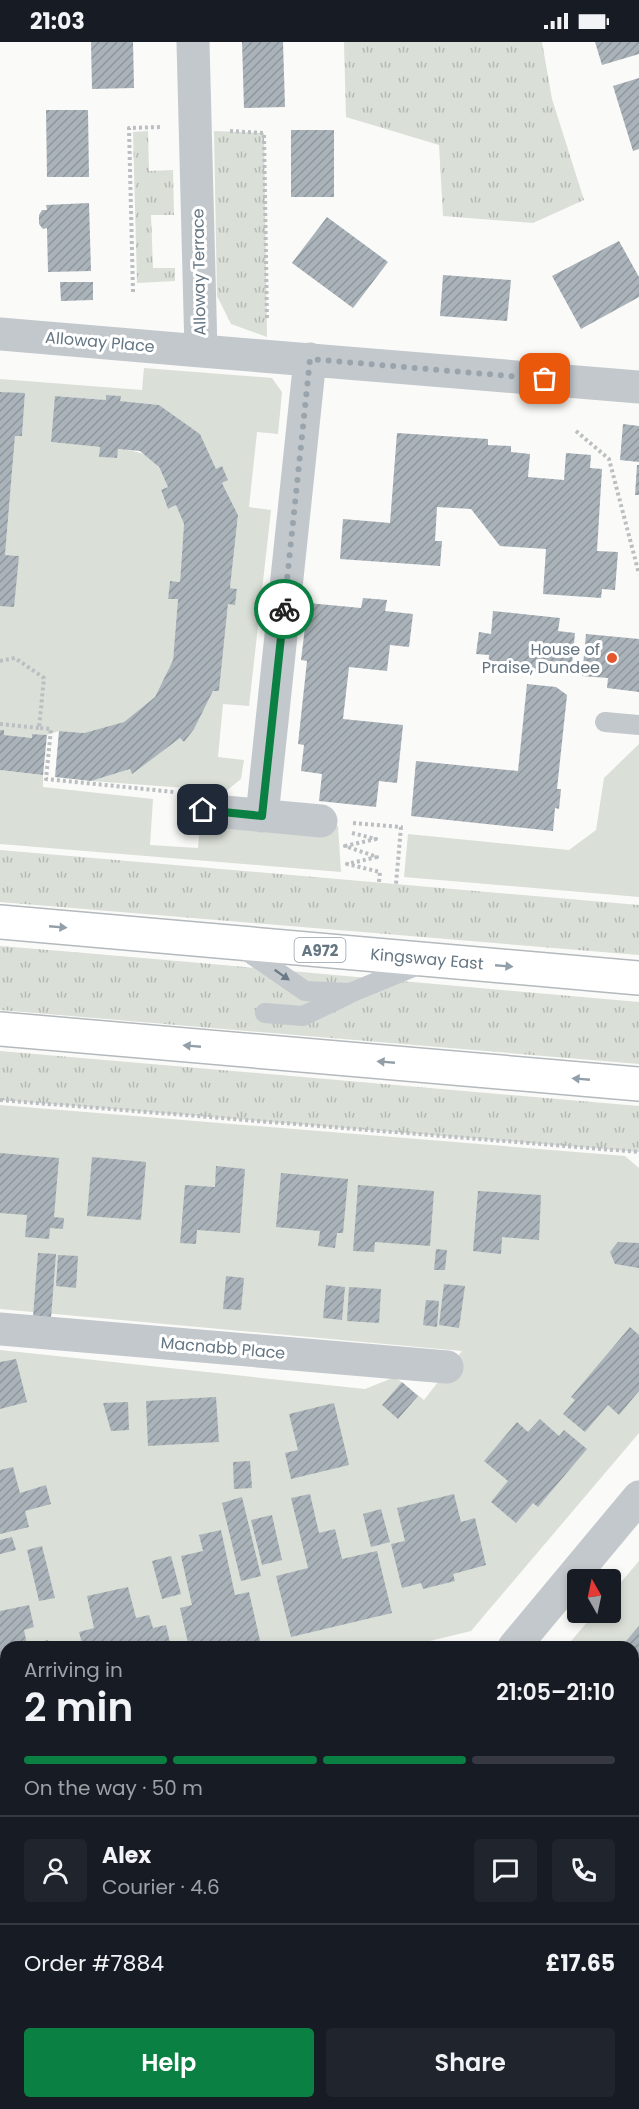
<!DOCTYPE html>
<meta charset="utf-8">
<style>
body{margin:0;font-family:Poppins,sans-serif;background:#20242c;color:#f1f3f6;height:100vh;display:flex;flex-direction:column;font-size:22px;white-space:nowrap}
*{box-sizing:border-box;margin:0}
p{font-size:20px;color:#9ea1a6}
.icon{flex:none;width:33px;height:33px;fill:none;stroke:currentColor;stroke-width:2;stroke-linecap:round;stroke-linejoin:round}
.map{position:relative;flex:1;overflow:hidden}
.sheet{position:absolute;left:0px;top:1599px;width:639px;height:468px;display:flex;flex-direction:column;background:#171b24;border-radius:18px 18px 0 0;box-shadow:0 3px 9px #0003}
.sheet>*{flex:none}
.needle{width:39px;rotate:351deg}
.tools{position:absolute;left:567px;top:1527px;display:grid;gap:12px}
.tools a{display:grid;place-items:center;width:54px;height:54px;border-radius:6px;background:#171b24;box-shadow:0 3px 9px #0003;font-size:30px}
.pin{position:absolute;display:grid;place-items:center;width:51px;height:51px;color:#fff;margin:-26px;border-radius:12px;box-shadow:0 3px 9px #0006}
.courier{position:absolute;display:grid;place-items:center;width:60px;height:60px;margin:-30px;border:4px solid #0b8043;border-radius:50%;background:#fff;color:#222;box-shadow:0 2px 8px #0007}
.headline em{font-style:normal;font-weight:600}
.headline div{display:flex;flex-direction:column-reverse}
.headline{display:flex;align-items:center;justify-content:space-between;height:102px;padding:0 24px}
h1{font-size:39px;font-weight:600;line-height:45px}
.bar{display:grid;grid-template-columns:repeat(4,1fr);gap:9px 6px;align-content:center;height:72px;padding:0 24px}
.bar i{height:8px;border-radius:4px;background:#363941}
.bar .on{background:#0b8043}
.bar p{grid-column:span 4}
.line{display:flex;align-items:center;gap:15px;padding:0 24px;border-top:2px solid #363941}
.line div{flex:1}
.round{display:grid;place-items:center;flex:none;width:63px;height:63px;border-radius:6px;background:#20242c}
.cta{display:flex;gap:12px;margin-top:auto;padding:12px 24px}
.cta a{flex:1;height:69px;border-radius:6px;background:#0b8043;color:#fff;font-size:24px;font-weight:600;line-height:69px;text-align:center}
.cta a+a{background:#20242c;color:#f1f3f6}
.status{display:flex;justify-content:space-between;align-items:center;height:42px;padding:0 30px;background:#171b24;direction:ltr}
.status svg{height:16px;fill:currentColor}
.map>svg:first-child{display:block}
.grass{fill:url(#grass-tufts)}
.green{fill:#dadfd7}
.building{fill:url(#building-hatch)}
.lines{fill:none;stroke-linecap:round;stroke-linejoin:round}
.trunk-casing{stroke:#b4b9bd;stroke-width:36}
.path{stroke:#bbbfc2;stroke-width:4;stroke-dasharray:3 3;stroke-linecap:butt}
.service{stroke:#c3c8cc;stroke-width:20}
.minor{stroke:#c3c8cc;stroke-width:33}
.tertiary{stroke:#c3c8cc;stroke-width:33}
.trunk{stroke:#fff;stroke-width:33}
.oneway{fill:#939fa8}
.oneway2{fill:#6a7a87}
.done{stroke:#99a4ac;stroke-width:6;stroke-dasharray:0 10.8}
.route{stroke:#0b8043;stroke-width:8}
.poi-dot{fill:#e4572e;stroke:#fff;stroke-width:2}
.labels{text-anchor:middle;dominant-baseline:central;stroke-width:6;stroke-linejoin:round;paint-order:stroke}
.shield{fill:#fff;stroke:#939fa8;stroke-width:1.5}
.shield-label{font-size:15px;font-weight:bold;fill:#657683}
.street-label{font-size:16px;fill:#657683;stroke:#fff}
.poi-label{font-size:16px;fill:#657683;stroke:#fff;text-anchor:end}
</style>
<div class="status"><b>21:03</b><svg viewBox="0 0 49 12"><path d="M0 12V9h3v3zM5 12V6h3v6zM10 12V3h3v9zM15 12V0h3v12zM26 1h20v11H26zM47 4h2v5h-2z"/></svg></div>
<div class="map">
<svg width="639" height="2067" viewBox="0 0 639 2067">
<defs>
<pattern id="grass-tufts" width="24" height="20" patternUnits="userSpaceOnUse" patternTransform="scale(1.5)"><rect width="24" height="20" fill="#dadfd7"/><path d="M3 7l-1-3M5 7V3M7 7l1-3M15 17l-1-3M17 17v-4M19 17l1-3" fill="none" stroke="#b4b9b4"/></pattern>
<pattern id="building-hatch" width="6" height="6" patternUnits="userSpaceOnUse" patternTransform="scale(1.5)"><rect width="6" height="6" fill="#aab3b9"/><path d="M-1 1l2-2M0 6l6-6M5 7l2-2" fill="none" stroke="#8e969c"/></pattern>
</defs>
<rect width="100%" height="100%" fill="#fafaf8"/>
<path class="grass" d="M344,0H542L552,57L584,158L533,181L443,174L439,103L346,75Z
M148,89L149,129L173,128L174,173H151L153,226H175V239L137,241L133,90Z
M214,89L264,91L267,295L231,282L217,254Z
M0,808L639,863V913L0,860Z
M0,904C213,921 426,942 639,960V1022L0,968Z
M0,1009L639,1064V1110L0,1058Z"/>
<path class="green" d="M144,326L272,336L282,350L278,392L257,390L249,465L271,468L249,664L223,662L218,715L244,718L241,737L226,749L91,739L130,727L132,731L180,696L184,700L194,686L213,649H219L228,562H235L237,547L230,546L238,473L222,441L228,438L222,425L216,427L200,392L180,378L159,363L120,359V354L106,353V358L56,354L51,400L100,405L99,415L116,416L118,407C150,410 156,416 168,445L161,449L168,467L176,463L184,482L180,540L170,539L168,557H178L173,618L155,655L124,680L84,691L59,689L47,693L33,692L32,696L4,693V688H0V564L18,514L5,513L15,394H22L25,352L0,350V337L142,348Z
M639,702V855L404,835L408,792L569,808L596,788L604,736Z
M0,728L43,733V745L153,757L150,803L198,806L200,783L338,784L341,830L0,802Z
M0,1063L625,1114L639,1126V1391L471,1589L405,1605H6V1700L0,1702V1308L365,1347L395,1335L424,1358L462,1309L0,1267Z
M639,1519V1709L633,1704V1605H566L595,1571L610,1570L611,1552Z
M6,1786V2061H115L110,2067H0V1787Z
M633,1810L639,1814V2067H215L219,2061H633Z"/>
<path class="building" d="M91,0H133L134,46L92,47Z
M242,0H283L285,65L244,66Z
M595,0H639V12L602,23Z
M639,36V107L633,109L613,44Z
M46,68H88L89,135H47Z
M291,88H334V155H291Z
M89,161L91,229L48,230L47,186L43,187L39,182V173L42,168H47L46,163Z
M327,175L388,220L353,266L292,221Z
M619,199L639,235V255L581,287L552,234Z
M443,233L511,238L507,279L440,274Z
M60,240H93V258L61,259Z
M0,350L25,351L22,394H15L5,513L19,514L14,565L0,564Z
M106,353L121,354L120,359L159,363L200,392L216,427L222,424L228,438L222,441L238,473L230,546L237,547L235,563L228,562L219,649H213L194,687L184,700L180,696L132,732L130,727L91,739L55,735L59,689L84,691L124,680L155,655L173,618L178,557H168L170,539L180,540L184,482L176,463L168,467L161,448L168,445L159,425L140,409L118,407L117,416L99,415L100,405L51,400L55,354L106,358Z
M623,382L639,384V420L620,418Z
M397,391L488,397V403L511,404V410L530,412L528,435L564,438L566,411L591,413L590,426L602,427L597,509L618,510L615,548L602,547L601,556L543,552L546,507L500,504L471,467L437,465L435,499H442L440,524L340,517L343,477L390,481Z
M637,423H639V453H635Z
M363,556L387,558L385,569L413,572L409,605L390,603L387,629L349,625L343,677L403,683L397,741L379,739L376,765L319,759L322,732L301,729L304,703L298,702L307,619L301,618L308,561L361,566Z
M493,569L560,576L558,589L575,591L571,633L488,625L489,613L476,612L479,590L491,592Z
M586,592L639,597V650L607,646L608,636L582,634Z
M527,642L556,645L567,653L557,747H561L559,767L555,766L553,789L411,774L416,719L518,729Z
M0,688H4V693L32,696V692L47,693L43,733L0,728Z
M0,1111L59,1116L54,1175L64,1176L63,1187L50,1186L49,1197L25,1195L27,1173L0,1171Z
M92,1115L146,1120L141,1178L87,1174Z
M216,1124L245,1127L240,1191L197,1188L196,1202L180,1201L185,1143L215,1145Z
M281,1131L348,1137L343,1191H337L335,1206L318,1204L320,1189L276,1185Z
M358,1143L434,1149L430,1204L375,1200L374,1210L353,1209Z
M478,1149L541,1153L539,1198L502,1195L501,1212L473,1209Z
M618,1200L639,1201V1226L615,1222L610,1210Z
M436,1207L447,1208L445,1228H434Z
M38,1211L56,1212L51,1276L33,1275Z
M58,1213L78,1214L76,1246L56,1244Z
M226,1234L244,1236L241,1268L223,1267Z
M444,1242L465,1244L459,1286L439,1283Z
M326,1243L345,1245L342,1278L323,1276Z
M349,1245L381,1247L379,1281L347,1279Z
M426,1258L439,1259L437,1285L423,1283Z
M630,1285L639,1293V1349L619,1373L608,1363L585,1390L563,1372L575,1358L571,1355Z
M16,1317L27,1360L0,1367V1320Z
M402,1340L418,1354L398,1377L382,1363Z
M216,1355L219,1400L148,1404L146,1359Z
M128,1360L129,1388L111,1389L103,1361Z
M334,1361L349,1423L291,1437L285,1411L298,1408L289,1372Z
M540,1377L559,1394L564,1388L587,1407L538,1465L533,1461L516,1481L491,1460L508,1439L484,1419L517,1380L528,1390Z
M250,1419L252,1446L234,1447L233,1420Z
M13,1425L20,1451L46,1443L51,1462L25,1469L29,1485L0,1492V1428Z
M310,1452L319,1491L335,1487L342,1517L377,1509L392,1571L291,1595L276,1534L308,1526L291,1456Z
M454,1452L461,1480L475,1476L486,1523L453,1532L455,1539L423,1547L421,1541L402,1546L391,1502L405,1499L397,1466Z
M242,1455L261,1534L241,1539L222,1461Z
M381,1467L390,1500L371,1505L363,1472Z
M272,1473L282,1518L262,1523L251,1478Z
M221,1488L235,1553L249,1550L261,1603L252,1605H189L180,1566L192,1563L181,1514L203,1509L199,1493Z
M12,1495L16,1508L0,1512V1498Z
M42,1504L55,1556L39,1559L27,1508Z
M171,1514L181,1552L162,1557L152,1519Z
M128,1545L136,1576L149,1573L153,1586L166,1583L171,1605H83L79,1590L94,1586L87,1554Z
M29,1563L34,1585L24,1588L27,1603L48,1598L50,1605H6V1663L0,1665V1569Z
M639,1584V1657L633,1651V1605H621Z
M633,1856L639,1861V1918L633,1913Z
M633,2006L639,2011V2044L633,2039Z
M248,2061H323L325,2062L322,2067H243Z
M566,2061H604L612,2067H575Z"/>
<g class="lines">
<g class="trunk-casing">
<path id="trunk" d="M0,880L639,936
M0,987L639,1042"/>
</g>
<path class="path" d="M230,89L264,91L267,279
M133,250L129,86L162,85
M576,389L609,417L639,532
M0,619L15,616L44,636L39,686L51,687L46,737L174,750
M0,682L39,686
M353,781L401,785L396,842
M352,791L376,797L345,804L377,815L347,822L380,830L379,840
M0,1058L639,1110
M0,1947L6,1943"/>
<path class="service" d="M605,680L639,683
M241,905L305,949L350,951L423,921
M265,971L303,974L347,953"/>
<path class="minor" d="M193,0L201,309L639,345
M0,292L201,309
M203,768L321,779
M262,774L310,317
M0,1287L447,1325
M633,1756L639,1761"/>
<path class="tertiary" d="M514,1605L639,1455
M0,1744L6,1743
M163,2067L168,2061"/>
<use href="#trunk" class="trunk"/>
</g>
<defs><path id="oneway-solid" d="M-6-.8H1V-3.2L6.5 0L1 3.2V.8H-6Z" transform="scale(1.5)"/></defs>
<g class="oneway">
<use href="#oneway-solid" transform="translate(58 885) rotate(5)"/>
<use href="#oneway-solid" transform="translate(504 924) rotate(5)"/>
<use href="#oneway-solid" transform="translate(192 1004) rotate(-175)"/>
<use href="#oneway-solid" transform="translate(386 1020) rotate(-175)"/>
<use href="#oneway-solid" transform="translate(581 1037) rotate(-175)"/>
</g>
<use class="oneway2" href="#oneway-solid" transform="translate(282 933) rotate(35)"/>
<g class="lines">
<path class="done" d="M284,567L310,317L545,337"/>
<path class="route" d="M203,768L262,774L284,567"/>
</g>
<circle class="poi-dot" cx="612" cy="616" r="6"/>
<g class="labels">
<rect class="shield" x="294.5" y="896" width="51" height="24" rx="4.5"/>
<g class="shield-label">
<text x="320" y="908">A972</text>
</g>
<g class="street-label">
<text transform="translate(199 230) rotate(-91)">Alloway Terrace</text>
<text transform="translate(100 300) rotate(5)">Alloway Place</text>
<text transform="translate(427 917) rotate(5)">Kingsway East</text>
<text transform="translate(223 1306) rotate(5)">Macnabb Place</text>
</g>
<g class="poi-label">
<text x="600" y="607">House of<tspan x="600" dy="18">Praise, Dundee</tspan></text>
</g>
</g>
</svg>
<div class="tools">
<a><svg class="needle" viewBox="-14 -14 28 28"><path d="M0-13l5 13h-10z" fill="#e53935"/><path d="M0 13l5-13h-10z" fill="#9ea1a6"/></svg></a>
</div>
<div class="pin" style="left:545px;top:337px;background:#ea580c"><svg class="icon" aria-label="bag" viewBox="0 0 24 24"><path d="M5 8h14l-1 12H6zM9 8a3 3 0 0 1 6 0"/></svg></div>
<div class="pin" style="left:203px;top:768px;background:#1f2937"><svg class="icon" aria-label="home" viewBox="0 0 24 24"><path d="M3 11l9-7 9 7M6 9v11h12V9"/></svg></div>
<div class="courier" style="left:284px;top:567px"><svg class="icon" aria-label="bike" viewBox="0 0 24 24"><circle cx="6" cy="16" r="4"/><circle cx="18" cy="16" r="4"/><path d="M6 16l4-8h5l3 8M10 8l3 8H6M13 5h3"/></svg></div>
<section class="sheet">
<div class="headline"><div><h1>2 min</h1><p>Arriving in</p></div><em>21:05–21:10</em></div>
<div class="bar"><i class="on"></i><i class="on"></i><i class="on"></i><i></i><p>On the way · 50 m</p></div>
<div class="line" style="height:108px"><a class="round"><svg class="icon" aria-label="person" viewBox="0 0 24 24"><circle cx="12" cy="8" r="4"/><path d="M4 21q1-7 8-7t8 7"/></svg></a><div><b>Alex</b><p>Courier · 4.6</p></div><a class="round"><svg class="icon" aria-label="chat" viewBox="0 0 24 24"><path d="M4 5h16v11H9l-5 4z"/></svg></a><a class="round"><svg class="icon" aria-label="phone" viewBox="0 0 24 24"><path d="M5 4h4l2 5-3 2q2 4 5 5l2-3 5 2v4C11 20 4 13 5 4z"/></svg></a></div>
<div class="line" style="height:78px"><div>Order #7884</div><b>£17.65</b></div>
<div class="cta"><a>Help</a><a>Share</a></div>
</section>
</div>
